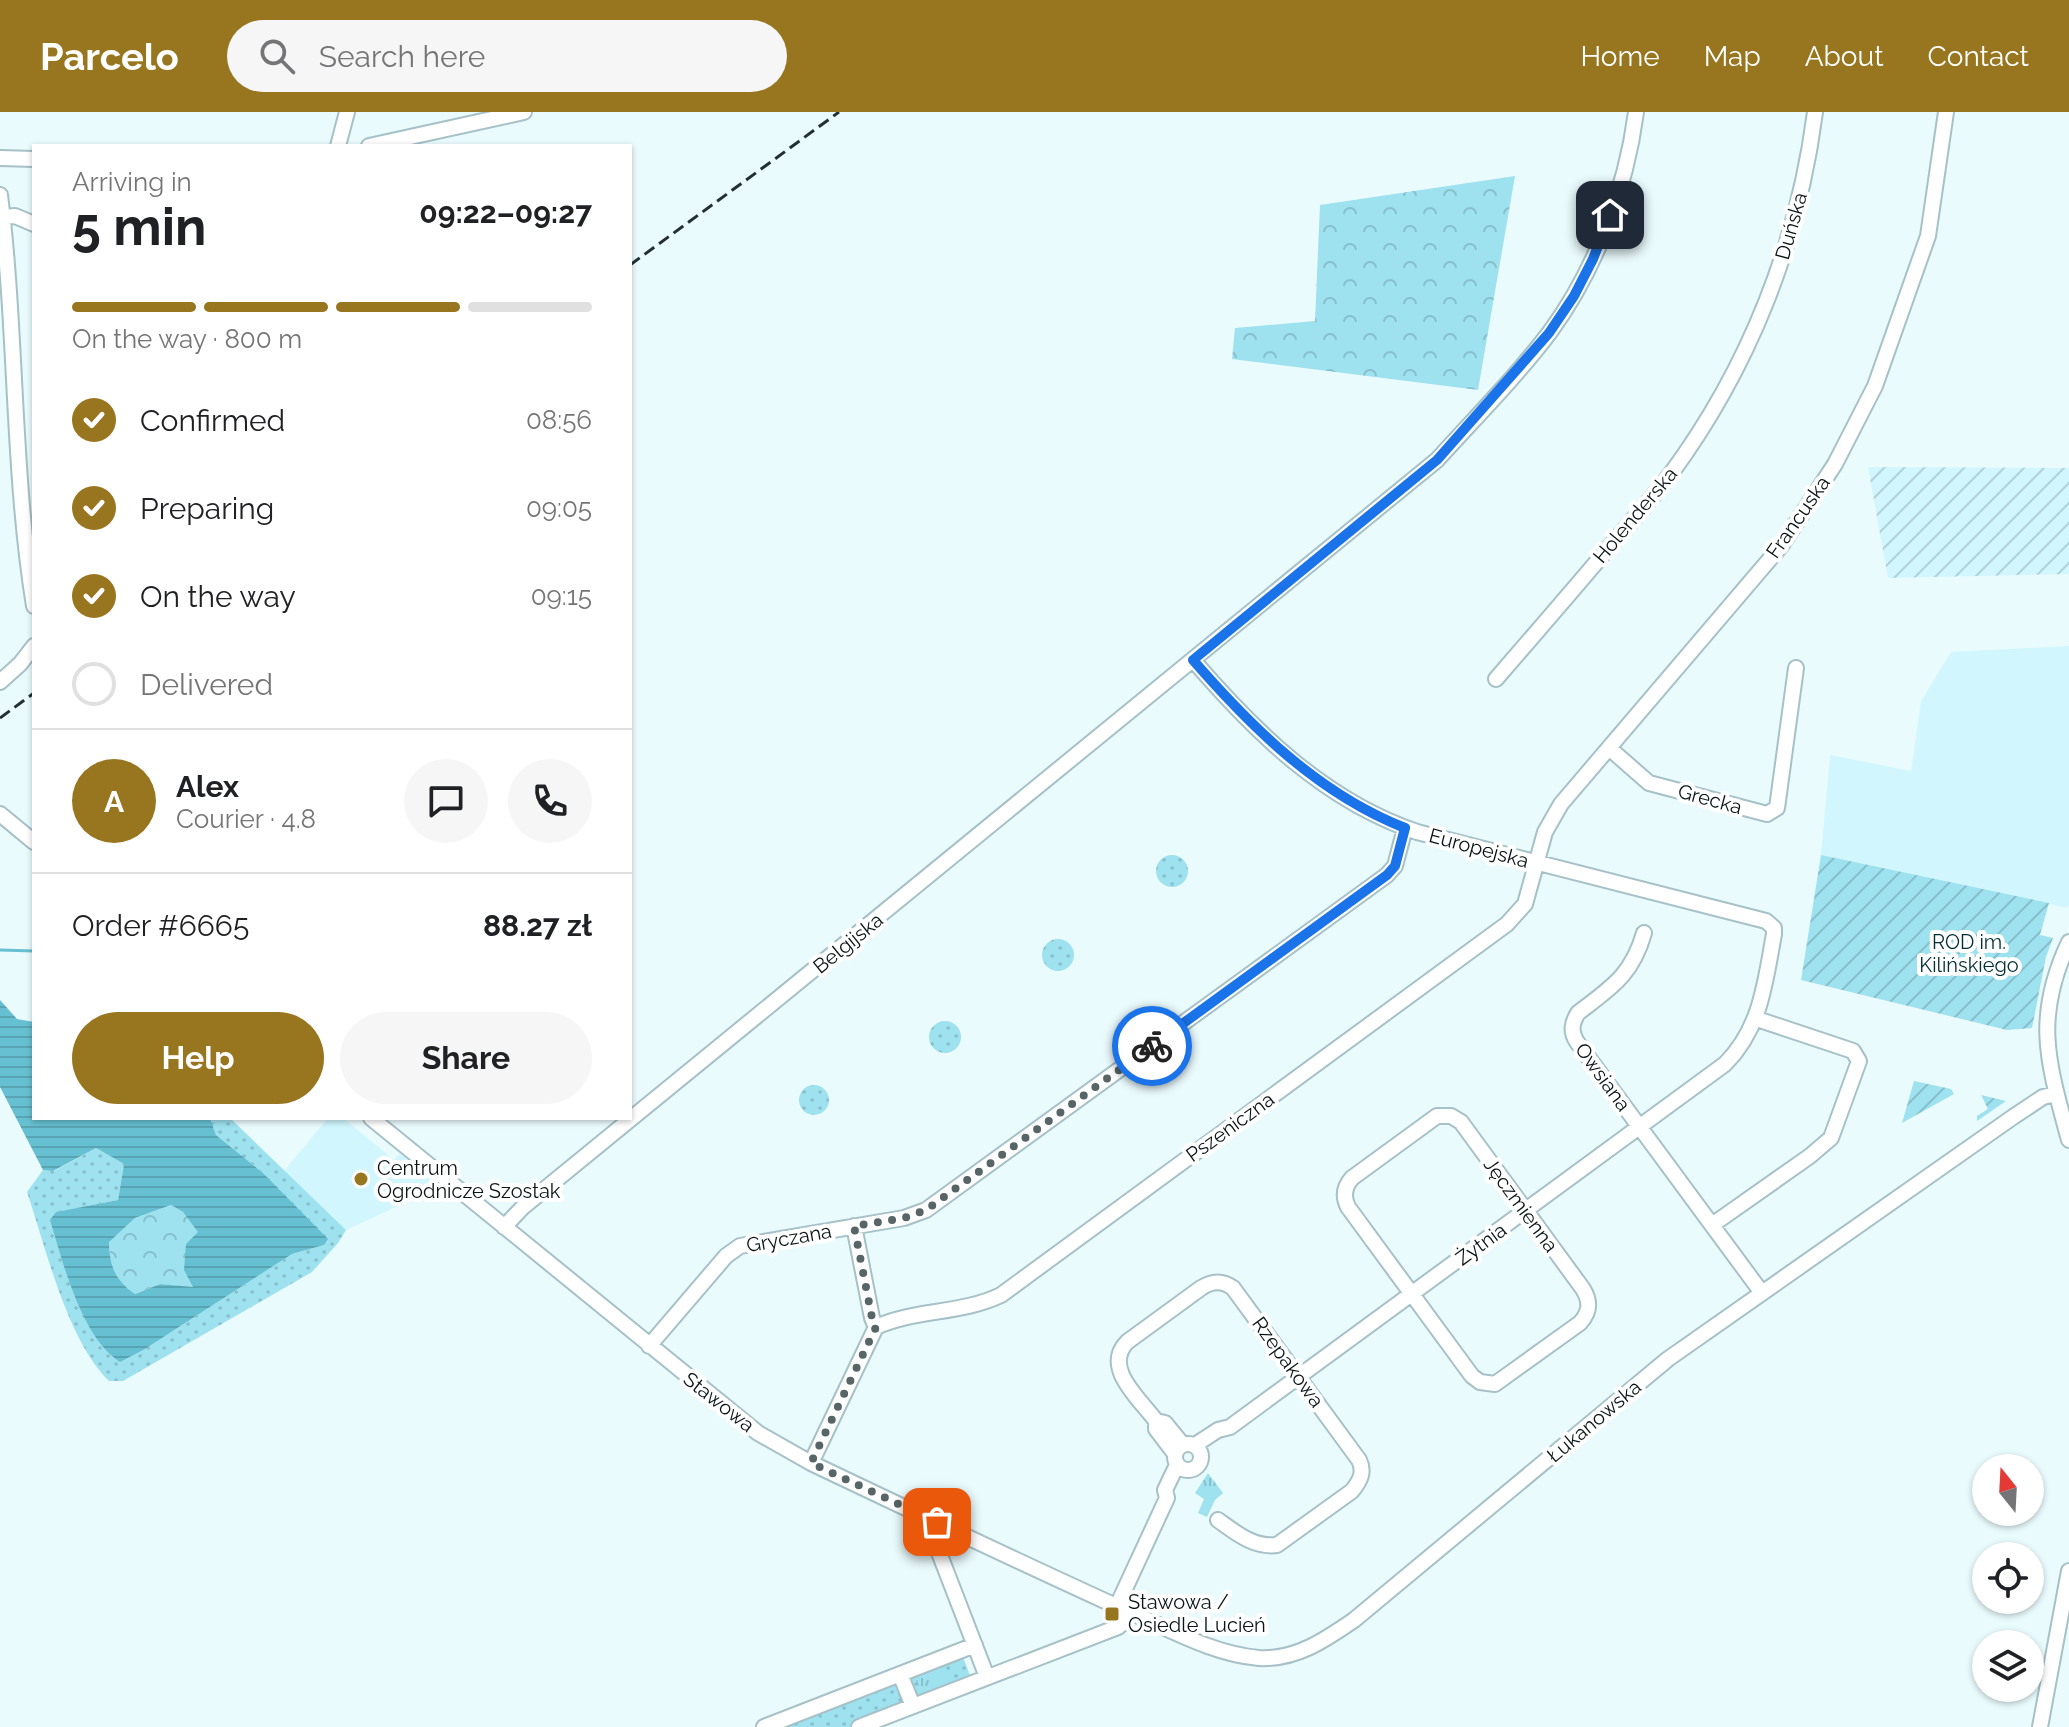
<!DOCTYPE html>
<meta charset="utf-8">
<style>
body{margin:0;font-family:Raleway,sans-serif;background:#f6f6f6;color:#202124;height:100vh;display:flex;flex-direction:column;font-size:30px;white-space:nowrap}
*{box-sizing:border-box;margin:0}
p{font-size:26px;color:#757577}
.icon{flex:none;width:44px;height:44px;fill:none;stroke:currentColor;stroke-width:2;stroke-linecap:round;stroke-linejoin:round}
.map{position:relative;flex:1;overflow:hidden}
.details{position:absolute;left:32px;top:32px;width:600px;height:976px;display:flex;flex-direction:column;background:#fff;border-radius:0px;box-shadow:0 2px 6px #0004}
.details>*{flex:none}
.needle{width:52px;rotate:342deg}
.buttons{position:absolute;left:1972px;top:1342px;display:grid;gap:16px}
.buttons a{display:grid;place-items:center;width:72px;height:72px;border-radius:50%;background:#fff;box-shadow:0 2px 6px #0004;font-size:40px}
.pin{position:absolute;display:grid;place-items:center;width:68px;height:68px;color:#fff;margin:-34px;border-radius:16px;box-shadow:0 4px 12px #0006}
.courier{position:absolute;display:grid;place-items:center;width:80px;height:80px;margin:-40px;border:6px solid #1a73e8;border-radius:50%;background:#fff;color:#222;box-shadow:0 2px 10px #0007}
.headline em{font-style:normal;font-weight:700}
.headline div{display:flex;flex-direction:column-reverse}
.headline{display:flex;align-items:center;justify-content:space-between;height:136px;padding:0 40px}
h1{font-size:52px;font-weight:700;line-height:60px}
.bar{display:grid;grid-template-columns:repeat(4,1fr);gap:12px 8px;align-content:center;height:96px;padding:0 40px}
.bar i{height:10px;border-radius:6px;background:#e0e0e0}
.bar .on{background:#987620}
.bar p{grid-column:span 4}
.line{display:flex;align-items:center;gap:20px;padding:0 40px;border-top:2px solid #e0e0e0}
.line div{flex:1}
.round{display:grid;place-items:center;flex:none;width:84px;height:84px;border-radius:42px;background:#f6f6f6}
ol{padding:0 40px;list-style:none}
li{display:flex;align-items:center;gap:24px;height:88px}
li p{margin-inline-start:auto}
li .icon{padding:8px;border-radius:50%;background:#987620;color:#fff;stroke-width:4}
li:last-child{color:#757577}
li i{width:44px;height:44px;border:4px solid #e0e0e0;border-radius:50%}
.primary-button{display:flex;gap:16px;margin-top:auto;padding:16px 40px}
.primary-button a{flex:1;height:92px;border-radius:48px;background:#987620;color:#fff;font-size:32px;font-weight:700;line-height:92px;text-align:center}
.primary-button a+a{background:#f6f6f6;color:#202124}
header{display:flex;align-items:center;gap:48px;box-sizing:border-box;height:112px;padding:0 40px;background:#987620;color:#fff}
header strong{font-size:38px}
nav{display:flex;gap:44px;margin-inline-start:auto;font-size:28px}
.search{width:560px;height:72px;background:#f6f6f6;display:flex;align-items:center;gap:20px;box-sizing:border-box;padding:0 28px;border-radius:44px;color:#757577;font-size:30px}
.map>svg:first-child{display:block}
.built{fill:#d1f6fe}
.industrial{fill:url(#industrial-furrows)}
.grass{fill:url(#grass-dots)}
.forest{fill:url(#forest-crowns)}
.park{fill:url(#park-tufts)}
.garden{fill:url(#garden-furrows)}
.water{fill:url(#water-rules);fill-rule:evenodd}
.lines{fill:none;stroke-linecap:round;stroke-linejoin:round}
.stream{stroke:#67c0d1;stroke-width:3}
.minor-casing{stroke:#a6c1c7;stroke-width:18}
.minor{stroke:#fff;stroke-width:14}
.rail{stroke:#242f31;stroke-width:3;stroke-dasharray:12 6;stroke-linecap:butt}
.done{stroke:#586567;stroke-width:8;stroke-dasharray:0 14.4}
.route{stroke:#1a73e8;stroke-width:10}
.poi-dot{fill:#987620;stroke:#fff;stroke-width:3}
.labels{text-anchor:middle;dominant-baseline:central;stroke-width:8;stroke-linejoin:round;paint-order:stroke}
.street-label{font-size:20px;fill:#0a1415;stroke:#fff}
.park-label{font-size:20px;fill:#022f36;stroke:#fff}
.poi-label{font-size:20px;fill:#0a1415;stroke:#fff;text-anchor:start}
</style>
<header>
<strong>Parcelo</strong>
<div class="search"><svg class="icon" aria-label="search" viewBox="0 0 24 24"><circle cx="10" cy="10" r="6"/><path d="M15 15l6 6"/></svg>Search here</div>
<nav><a>Home</a><a>Map</a><a>About</a><a>Contact</a></nav>
</header>
<div class="map">
<svg width="2069" height="1615" viewBox="0 0 2069 1615">
<defs>
<pattern id="industrial-furrows" width="10" height="10" patternUnits="userSpaceOnUse" patternTransform="scale(2)"><rect width="10" height="10" fill="#d1f6fe"/><path d="M-1 1l2-2M0 10L10 0M9 11l2-2" fill="none" stroke="#b2d2d9"/></pattern>
<pattern id="grass-dots" width="8" height="8" patternUnits="userSpaceOnUse" patternTransform="scale(2)"><rect width="8" height="8" fill="#9ee1ef"/><path d="M2 2h.1M6 6h.1" fill="none" stroke="#87c0cc" stroke-width="1.8" stroke-linecap="round"/></pattern>
<pattern id="forest-crowns" width="20" height="18" patternUnits="userSpaceOnUse" patternTransform="scale(2)"><rect width="20" height="18" fill="#9ee1ef"/><path d="M2 6a3 3 0 1 1 6 0M12 15a3 3 0 1 1 6 0" fill="none" stroke="#87c0cc"/></pattern>
<pattern id="park-tufts" width="24" height="20" patternUnits="userSpaceOnUse" patternTransform="scale(2)"><rect width="24" height="20" fill="#9ee1ef"/><path d="M3 7l-1-3M5 7V3M7 7l1-3M15 17l-1-3M17 17v-4M19 17l1-3" fill="none" stroke="#87c0cc"/></pattern>
<pattern id="garden-furrows" width="10" height="10" patternUnits="userSpaceOnUse" patternTransform="scale(2)"><rect width="10" height="10" fill="#9ee1ef"/><path d="M-1 1l2-2M0 10L10 0M9 11l2-2" fill="none" stroke="#87c0cc"/></pattern>
<pattern id="water-rules" width="6" height="5" patternUnits="userSpaceOnUse" patternTransform="scale(2)"><rect width="6" height="5" fill="#67c0d1"/><path d="M0 2.5h6" fill="none" stroke="#58a4b3"/></pattern>
</defs>
<rect width="100%" height="100%" fill="#eafbfe"/>
<path class="built" d="M2069,534V792L2067,796L1821,743L1830,643L1911,659L1921,589L1951,540Z
M328,1006H343L394,1048L400,1042L439,1075L346,1118L284,1059Z"/>
<path class="industrial" d="M1868,355L2069,356V462L1888,466Z"/>
<path class="grass" d="M1156 759a16 16 0 1 1 32 0a16 16 0 1 1-32 0Z
M1042 843a16 16 0 1 1 32 0a16 16 0 1 1-32 0Z
M929 925a16 16 0 1 1 32 0a16 16 0 1 1-32 0Z
M799 988a15 15 0 1 1 30 0a15 15 0 1 1-30 0Z
M210,1006H230L346,1118L338,1131L312,1160L123,1269H109C67,1228 46,1136 27,1080L43,1058L54,1059L96,1036L124,1052L118,1088L57,1100L145,1237L292,1142L324,1133L263,1061L216,1023Z
M963,1545L971,1566L916,1585L909,1565Z
M886,1571L898,1573L903,1591L898,1597L851,1615H773L826,1599L828,1594L863,1580L868,1582L885,1576Z"/>
<path class="forest" d="M1515,64L1478,278L1232,247L1235,216L1315,209L1320,93Z
M171,1093L183,1100L199,1120L194,1176L160,1172L135,1182C114,1167 110,1155 109,1129L135,1106Z"/>
<path class="park" d="M1208,1361L1223,1381L1215,1388L1207,1405L1198,1401L1204,1387L1195,1381Z
M941,1553L949,1571L922,1582L914,1564Z"/>
<path class="garden" d="M1821,743L2049,791L2040,823L2053,826L2046,845L2032,916L2007,918L1801,868Z
M1914,969L1951,977L1954,982L1902,1011Z
M1981,983L2006,989L1977,1009V1004L1988,997Z"/>
<path class="water" d="M0,888L17,907L34,910V1006H210L216,1023L263,1061L328,1127L324,1133L292,1142L145,1237L120,1250C81,1225 63,1150 50,1108L56,1100L118,1088L124,1052L96,1036L53,1059L43,1058L0,975ZM171,1093L183,1100L198,1120L186,1132L184,1158L193,1175L160,1172L135,1182C114,1167 110,1154 109,1130L135,1106Z"/>
<g class="lines">
<path class="stream" d="M0,838L34,839"/>
<g class="minor-casing">
<path id="minor" d="M338,34L347,0
M369,34L524,0
M0,46L34,47
M0,83C17,220 12,358 34,494
M3,105L15,104L34,112
M1193,548C1255,620 1325,689 1417,720L1766,809L1774,816V822C1765,871 1761,916 1725,952L1230,1315L1218,1318L1195,1333
M1496,567C1535,522 1573,478 1611,433C1631,410 1652,387 1670,363C1749,256 1798,132 1815,0
M0,570L20,552L34,534
M1609,636L1649,671L1767,702L1777,696L1796,556
M0,702L34,730
M1644,821C1632,863 1612,875 1578,901C1572,911 1570,919 1577,930L1762,1181
M2069,830C2033,906 2048,951 2069,1028
M1437,1004H1451L1461,1010L1583,1177C1591,1190 1590,1200 1580,1211L1495,1272L1480,1270L1472,1264L1348,1095C1343,1085 1344,1075 1352,1066Z
M371,1006L758,1321L811,1351C916,1401 1021,1451 1127,1499C1170,1517 1212,1542 1259,1546C1296,1548 1325,1528 1354,1508L1668,1247L2013,1005L2043,985L2056,982
M1712,1113L1810,1044L1831,1026L1859,949L1853,939L1757,907
M504,1115L523,1095L1437,348C1475,306 1516,265 1550,220C1596,157 1626,77 1636,0
M876,1215C916,1197 962,1202 1001,1183L1507,812L1525,792L1545,720L1561,692L1781,434L1835,352L1875,274L1928,124L1946,0
M649,1234L726,1144L740,1134L904,1106L926,1098L1387,763L1395,754L1405,716
M1156,1309L1165,1311L1183,1333
M1175 1345a13 13 0 1 1 26 0a13 13 0 1 1-26 0Z
M1175,1342L1156,1317V1309C1140,1287 1102,1256 1127,1230L1201,1176C1212,1169 1222,1168 1233,1176L1359,1348C1365,1360 1360,1369 1352,1379L1277,1433C1254,1436 1236,1421 1218,1408
M811,1351L876,1215L872,1206L854,1114
M937,1410L933,1425L987,1565
M1117,1494L1167,1386L1165,1378L1177,1353
M900,1562L913,1594
M764,1615L975,1533
M859,1615L1118,1515L1123,1511L1130,1499
M2040,1615L2069,1459"/>
</g>
<use href="#minor" class="minor"/>
<path class="rail" d="M630,153L839,0
M0,606L34,581"/>
</g>
<g class="lines">
<path class="done" d="M937,1410L811,1351L876,1215L872,1206L854,1114L904,1106L926,1098L1152,934"/>
<path class="route" d="M1152,934L1387,763L1395,754L1405,716C1319,682 1253,617 1193,548L1437,348L1549,221L1574,184L1593,147L1610,103"/>
</g>
<g class="poi-dot">
<circle cx="361" cy="1067" r="8"/>
<rect x="1104" y="1494" width="16" height="16" rx="4"/>
</g>
<g class="labels">
<g class="street-label">
<text transform="translate(1791 114) rotate(-74)">Duńska</text>
<text transform="translate(1635 403) rotate(-50)">Holenderska</text>
<text transform="translate(1798 405) rotate(-55)">Francuska</text>
<text transform="translate(1710 687) rotate(15)">Grecka</text>
<text transform="translate(1479 736) rotate(15)">Europejska</text>
<text transform="translate(848 831) rotate(-39)">Belgijska</text>
<text transform="translate(1603 965) rotate(54)">Owsiana</text>
<text transform="translate(1230 1015) rotate(-36)">Pszeniczna</text>
<text transform="translate(1521 1093) rotate(54)">Jęczmienna</text>
<text transform="translate(789 1126) rotate(-10)">Gryczana</text>
<text transform="translate(1481 1132) rotate(-36)">Żytnia</text>
<text transform="translate(1288 1250) rotate(54)">Rzepakowa</text>
<text transform="translate(719 1290) rotate(38)">Stawowa</text>
<text transform="translate(1594 1309) rotate(-40)">Łukanowska</text>
</g>
<g class="park-label">
<text x="1969" y="830">ROD im.<tspan x="1969" dy="23">Kilińskiego</tspan></text>
</g>
<g class="poi-label">
<text x="377" y="1056">Centrum<tspan x="377" dy="23">Ogrodnicze Szostak</tspan></text>
<text x="1128" y="1490">Stawowa /<tspan x="1128" dy="23">Osiedle Lucień</tspan></text>
</g>
</g>
</svg>
<div class="buttons">
<a><svg class="needle" viewBox="-14 -14 28 28"><path d="M0-13l5 13h-10z" fill="#e53935"/><path d="M0 13l5-13h-10z" fill="#757577"/></svg></a>
<a><svg class="icon" aria-label="locate" viewBox="0 0 24 24"><circle cx="12" cy="12" r="6"/><path d="M12 2v4M12 18v4M2 12h4M18 12h4"/></svg></a>
<a><svg class="icon" aria-label="layers" viewBox="0 0 24 24"><path d="M12 4l9 5-9 5-9-5zM3 14l9 5 9-5"/></svg></a>
</div>
<div class="pin" style="left:937px;top:1410px;background:#ea580c"><svg class="icon" aria-label="bag" viewBox="0 0 24 24"><path d="M5 8h14l-1 12H6zM9 8a3 3 0 0 1 6 0"/></svg></div>
<div class="pin" style="left:1610px;top:103px;background:#1f2937"><svg class="icon" aria-label="home" viewBox="0 0 24 24"><path d="M3 11l9-7 9 7M6 9v11h12V9"/></svg></div>
<div class="courier" style="left:1152px;top:934px"><svg class="icon" aria-label="bike" viewBox="0 0 24 24"><circle cx="6" cy="16" r="4"/><circle cx="18" cy="16" r="4"/><path d="M6 16l4-8h5l3 8M10 8l3 8H6M13 5h3"/></svg></div>
<section class="details">
<div class="headline"><div><h1>5 min</h1><p>Arriving in</p></div><em>09:22–09:27</em></div>
<div class="bar"><i class="on"></i><i class="on"></i><i class="on"></i><i></i><p>On the way · 800 m</p></div>
<ol>
<li><svg class="icon" aria-label="check" viewBox="0 0 24 24"><path d="M5 12l5 5 9-10"/></svg>Confirmed<p>08:56</p></li>
<li><svg class="icon" aria-label="check" viewBox="0 0 24 24"><path d="M5 12l5 5 9-10"/></svg>Preparing<p>09:05</p></li>
<li><svg class="icon" aria-label="check" viewBox="0 0 24 24"><path d="M5 12l5 5 9-10"/></svg>On the way<p>09:15</p></li>
<li><i></i>Delivered</li>
</ol>
<div class="line" style="height:144px"><b class="round" style="background:#987620;color:#fff">A</b><div><b>Alex</b><p>Courier · 4.8</p></div><a class="round"><svg class="icon" aria-label="chat" viewBox="0 0 24 24"><path d="M4 5h16v11H9l-5 4z"/></svg></a><a class="round"><svg class="icon" aria-label="phone" viewBox="0 0 24 24"><path d="M5 4h4l2 5-3 2q2 4 5 5l2-3 5 2v4C11 20 4 13 5 4z"/></svg></a></div>
<div class="line" style="height:104px"><div>Order #6665</div><b>88.27 zł</b></div>
<div class="primary-button"><a>Help</a><a>Share</a></div>
</section>
</div>
